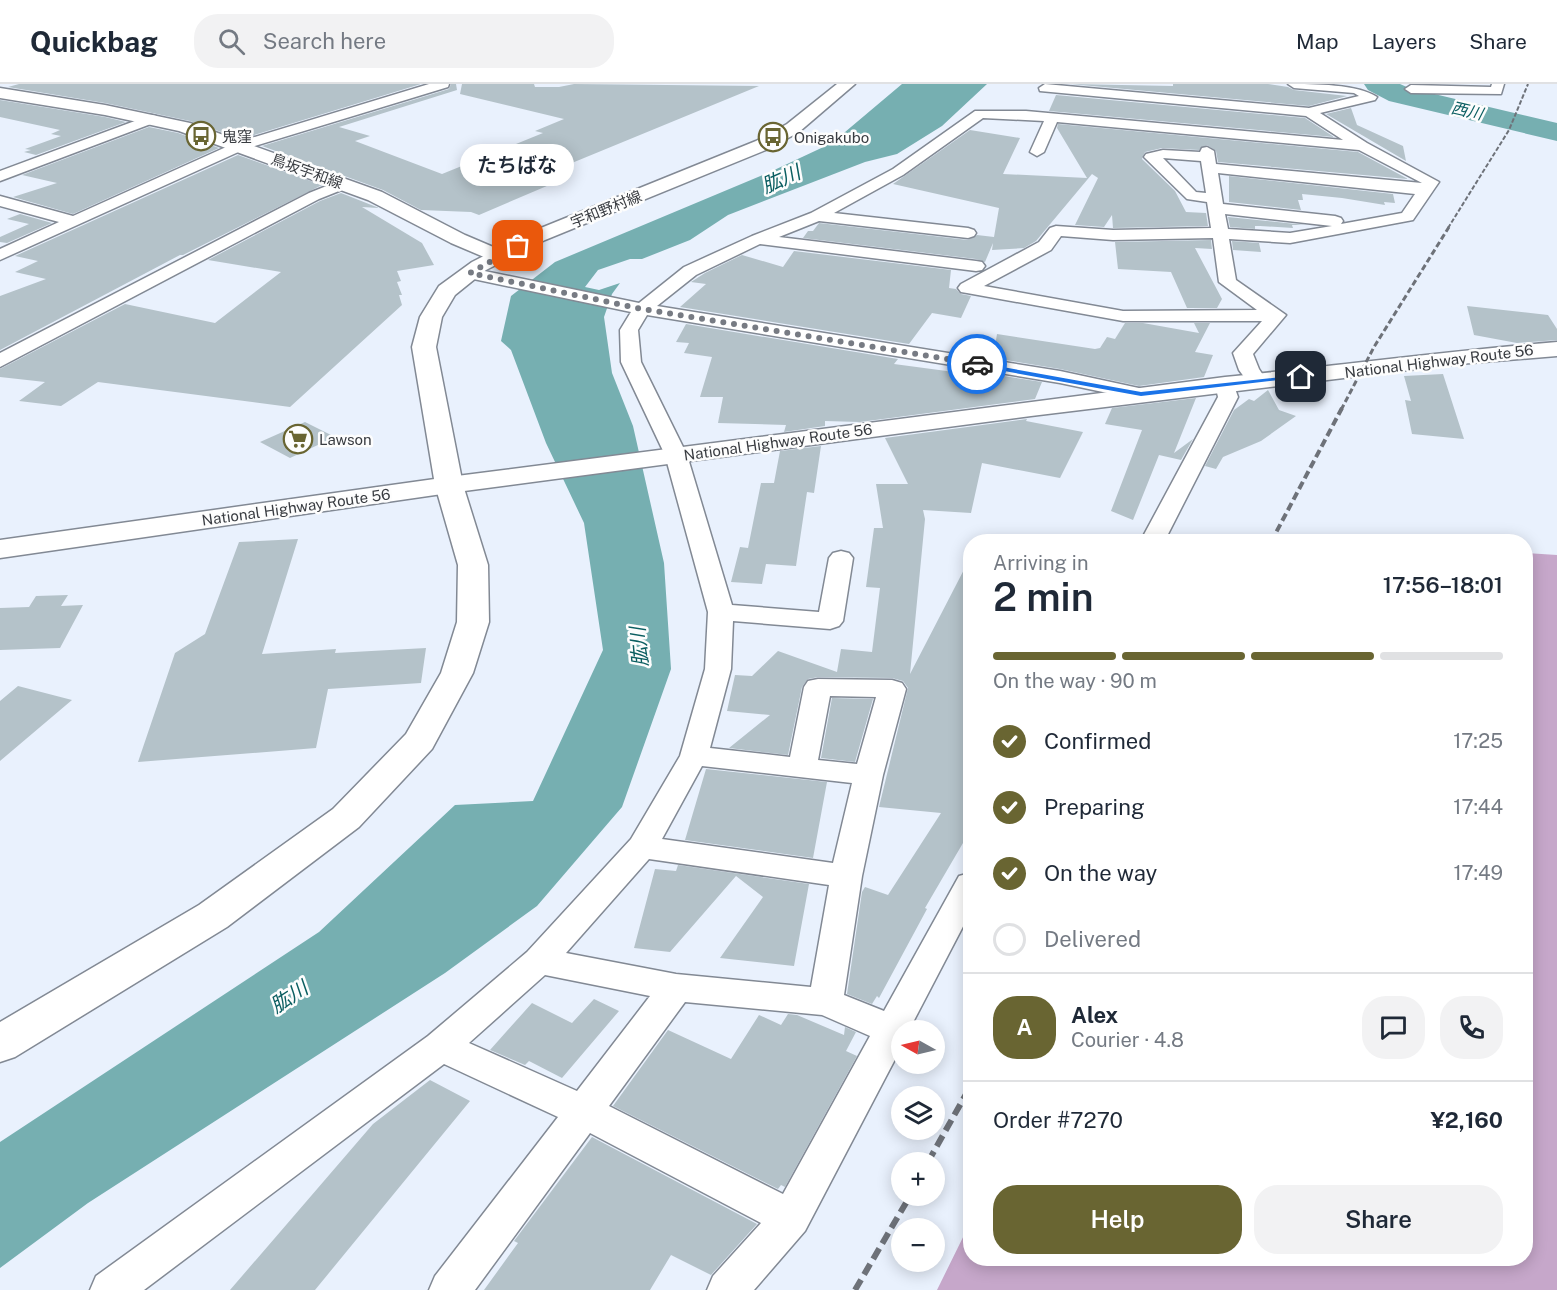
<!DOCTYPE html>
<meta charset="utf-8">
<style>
body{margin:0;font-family:"Public Sans","Noto Sans JP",sans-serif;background:#f2f2f3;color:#1f2937;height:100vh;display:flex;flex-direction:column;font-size:22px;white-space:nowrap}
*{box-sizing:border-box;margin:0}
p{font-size:20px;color:#747a83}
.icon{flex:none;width:33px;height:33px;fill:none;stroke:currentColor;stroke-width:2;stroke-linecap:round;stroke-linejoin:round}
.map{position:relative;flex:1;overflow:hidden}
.sheet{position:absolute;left:963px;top:450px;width:570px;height:732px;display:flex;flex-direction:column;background:#fff;border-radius:24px;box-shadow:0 3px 15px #0003}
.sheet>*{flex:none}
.needle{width:39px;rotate:278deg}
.fabs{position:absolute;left:891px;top:936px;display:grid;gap:12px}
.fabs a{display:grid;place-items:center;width:54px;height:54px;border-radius:50%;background:#fff;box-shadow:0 3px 15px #0003;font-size:30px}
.pin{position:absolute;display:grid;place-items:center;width:51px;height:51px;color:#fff;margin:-26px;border-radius:12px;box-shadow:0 3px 9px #0006}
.courier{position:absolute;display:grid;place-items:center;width:60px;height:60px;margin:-30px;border:4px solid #1a73e8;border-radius:50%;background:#fff;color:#222;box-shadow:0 2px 8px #0007}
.bubble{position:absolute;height:42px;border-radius:21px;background:#fff;box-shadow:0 3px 15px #0003;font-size:20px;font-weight:600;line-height:42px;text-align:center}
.overview em{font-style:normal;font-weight:600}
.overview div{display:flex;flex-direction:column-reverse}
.overview{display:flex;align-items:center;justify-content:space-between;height:102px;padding:0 30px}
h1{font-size:39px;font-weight:600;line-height:45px}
.bar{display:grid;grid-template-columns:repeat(4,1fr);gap:9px 6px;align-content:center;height:72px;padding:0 30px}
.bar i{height:8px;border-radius:4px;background:#e0e1e3}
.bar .current{background:#696532}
.bar p{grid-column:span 4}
.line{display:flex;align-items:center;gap:15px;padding:0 30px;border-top:2px solid #e0e1e3}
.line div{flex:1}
.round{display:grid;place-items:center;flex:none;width:63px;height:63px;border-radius:24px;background:#f2f2f3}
ol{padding:0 30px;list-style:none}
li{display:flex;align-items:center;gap:18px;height:66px}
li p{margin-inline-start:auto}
li .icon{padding:6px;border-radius:50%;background:#696532;color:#fff;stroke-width:4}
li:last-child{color:#747a83}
li i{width:33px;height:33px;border:3px solid #e0e1e3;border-radius:50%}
.button{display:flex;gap:12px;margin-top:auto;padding:12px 30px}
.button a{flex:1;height:69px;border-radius:24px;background:#696532;color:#fff;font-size:24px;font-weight:600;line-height:69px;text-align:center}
.button a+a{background:#f2f2f3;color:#1f2937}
header{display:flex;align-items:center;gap:36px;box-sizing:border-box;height:84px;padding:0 30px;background:#fff;border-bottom:2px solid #e0e1e3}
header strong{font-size:28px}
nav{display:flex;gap:33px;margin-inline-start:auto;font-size:21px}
.search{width:420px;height:54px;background:#f2f2f3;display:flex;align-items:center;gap:15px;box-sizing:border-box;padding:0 21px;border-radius:24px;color:#747a83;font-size:22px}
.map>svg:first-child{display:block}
.forest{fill:#c6a7ca}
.water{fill:#76afb1}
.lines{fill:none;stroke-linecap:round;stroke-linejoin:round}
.river{fill:#76afb1;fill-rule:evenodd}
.building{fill:#b4c2c9}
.street-casing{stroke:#828994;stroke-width:3}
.secondary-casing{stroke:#828994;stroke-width:3}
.primary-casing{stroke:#828994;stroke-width:3}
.highway-casing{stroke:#828994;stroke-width:3}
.street{fill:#fff;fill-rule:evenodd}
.secondary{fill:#fff;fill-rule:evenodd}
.primary{fill:#fff;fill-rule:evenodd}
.highway{fill:#fff;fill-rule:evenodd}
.rail-far3{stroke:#6e7279;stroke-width:2;stroke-dasharray:4.5 2;stroke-linecap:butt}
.rail-far2{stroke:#6e7279;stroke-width:3;stroke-dasharray:6 3;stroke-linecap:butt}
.rail-far1{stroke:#6e7279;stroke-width:4;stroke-dasharray:8 4;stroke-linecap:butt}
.rail{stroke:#6e7279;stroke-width:6;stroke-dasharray:12 6;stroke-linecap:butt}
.route{fill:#1a73e8}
.done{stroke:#777b83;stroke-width:6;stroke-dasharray:0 10.8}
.labels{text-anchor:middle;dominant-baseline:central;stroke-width:5;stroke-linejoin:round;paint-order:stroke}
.far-poi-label{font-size:15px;fill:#393c41;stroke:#fdfdfd;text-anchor:start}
.far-street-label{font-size:15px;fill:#393c41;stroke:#fdfdfd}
.far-water-label{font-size:16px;font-style:italic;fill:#0b5e61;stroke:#fdfdfd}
.water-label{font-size:20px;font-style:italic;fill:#0b5e61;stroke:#fdfdfd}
</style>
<header>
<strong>Quickbag</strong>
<div class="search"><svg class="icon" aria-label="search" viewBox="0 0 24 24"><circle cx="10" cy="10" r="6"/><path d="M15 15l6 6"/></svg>Search here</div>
<nav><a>Map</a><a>Layers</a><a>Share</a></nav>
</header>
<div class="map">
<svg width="1557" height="1206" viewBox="0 0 1557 1206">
<rect width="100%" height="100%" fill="#e9f1fd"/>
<path class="forest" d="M1526,469L1557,471V1206H937L970,1139V1174H1526Z"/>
<path class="water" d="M902,0H987L942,42L897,70L865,78L728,131L690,156L642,175H630L598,186L585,203L599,206L620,199L612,210L604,233L612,289L633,342L664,479L671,585L622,723L537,822L445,889L88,1119L0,1184V1058L319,848L455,721L533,717L603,566L584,439L546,359L511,266L501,257L511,212L555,178L770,88L832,59Z"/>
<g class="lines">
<path class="river" d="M1364,0H1400L1409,4L1557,39V57L1389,17L1368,6Z"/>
</g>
<path class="building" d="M19,0H421L241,55L190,37L105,19L8,3Z
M451,0H456L457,6L339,43L370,52L355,57L442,90L543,49L535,47L564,35L460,10L462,0H534L535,3H559L574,0L759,2L550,88L568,93L479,131L471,128L421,126L383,106L262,62L449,5Z
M1070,0L1173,2V0H1268L1288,3L1294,6L1347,12L1309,22Z
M1056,11L1305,34L1334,53L1049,27Z
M0,16L105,33L126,38L36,71L24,68L31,66L25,65L61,52L51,50L60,46L0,33Z
M1351,24L1357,41L1403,62L1406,77L1326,30Z
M1058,40L1358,68L1408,95L1218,78L1216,67L1207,61L1199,66L1162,64L1145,68L1142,75L1175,107L1186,128L1206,129L1208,142L1113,144L1112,131L1104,143L1075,141L1098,94L1092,90L1036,157L1024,164L992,166L993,159L985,178L976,175L803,154L808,147H813L819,139L968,156L977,151L994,153L999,124L893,100L970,46L1020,54L1003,90L1087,94L1057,44Z
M149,43L178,49L219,64L73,130L13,113L57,99L22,91Z
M238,71L322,101L183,171H180L0,266V212L46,195L15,188L38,177L15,172Z
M1229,92L1393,110L1395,119L1384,118L1385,121L1342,114L1302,110L1303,116H1298L1301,126L1229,118Z
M341,109L379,124L362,123L422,159L434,181L397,187L401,197L397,198L402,211H399L402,221L290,323L98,298L61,322L19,317L45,298L0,293V285L125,220L215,239L281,188L208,176L320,117Z
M20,130L52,139L7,159L0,158V153L29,140L7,135Z
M1228,133L1305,141H1292L1293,144L1260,142H1255V145L1230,143Z
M1211,156L1212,165L1195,164L1222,215L1217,224H1187L1171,188L1118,185L1115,158Z
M1232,157L1259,159L1261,168L1233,166Z
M794,167L951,186L949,204L956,205L961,210L971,212L961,234L932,229L909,260L680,223L706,200L691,198L705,189L742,171L783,183Z
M1467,222L1548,231L1557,245V256L1517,259L1474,251Z
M1125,239H1143L1199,249L1194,239H1210L1195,268L1213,271L1204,293L1139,302L1060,285L993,274L997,250L1095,265L1100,264L1107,253L1115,255Z
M686,240L898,275L894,280L984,292L985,289L1042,298L1035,315L860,338L825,337V342L784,348L786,341L718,339L723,313H700L712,273L684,269L689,259L676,258Z
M1443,290L1464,355L1412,350L1405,316L1411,317L1404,292Z
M1268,306L1279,326L1296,332L1261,357L1223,373L1216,385L1205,382L1234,326L1249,315L1254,317Z
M1196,314L1174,369L1193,355L1181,376L1159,371L1133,436L1111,427L1142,346L1105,340L1112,324Z
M1027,335L1026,337L1083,348L1060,394L982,379L971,429L923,426L925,435L910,590L970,474V747L925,824L927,825L879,914L877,912L872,920L847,910L862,808L865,803L888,811L941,729L879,723L908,604L903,597L892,594L818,593L808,595L802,603L788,671L729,664L770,631L727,627L735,591L752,592L778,567L837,588L841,565L872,568L880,504L866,503L874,444H883L876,400H908L885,354Z
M305,338L335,353L290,374L260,358Z
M821,362L814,409L807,408L796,482L766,480L762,500L731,498L740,463L748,464L761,399H774L780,367Z
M298,455L262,570L336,565L335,569L426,564L421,599L328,605L316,664L138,678L175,569L205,550L239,458Z
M68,511L61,522L83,521L60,564L0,566V524L29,523L36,512Z
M18,602L72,616L0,677V617Z
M832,614L873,615L855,678L821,674Z
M706,685L827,698L813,774L685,756Z
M678,781L809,800L794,882L720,874L763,813L736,792L670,868L634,864L655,785L676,787Z
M594,915L619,927L562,994L529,977L525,981L490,966L532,919L572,939Z
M788,930L797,931L844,951L845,943L856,948L846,967L857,972L785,1103L781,1101L778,1105L613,1022L668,946L731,975L759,931L781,941Z
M430,996L470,1017L315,1206H230L373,1040Z
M592,1053L757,1140L711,1191L671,1171L650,1206H484L518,1159L514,1157Z"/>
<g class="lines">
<g class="street-casing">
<path id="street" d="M429,0H449L448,3L245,65L0,176V165L59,138L0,122V112L73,132L235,59Z
M1045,0L1309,24L1359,12L1354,9L1294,4L1288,0C1314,0 1358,0 1377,13L1375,16L1320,29L1367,59L1439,98L1413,136L1290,159L1229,155L1236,196L1286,231L1253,270L1259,285L1267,297L1264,301H1250L1239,286L1233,269L1262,237H1123L967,209L961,208L958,204L961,200L1039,158L1050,144L1056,142L1113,146L1211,144L1207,118L1187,115L1144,73L1146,70L1163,66L1200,68L1202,64L1207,63L1214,67L1216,80L1422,99L1359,66L1057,38L1044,68L1037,72L1030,68L1044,37L983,34L903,91L834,129L968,144L974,146L976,149L974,152L968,154L819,137L779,153L976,177L982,178L985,182L982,186L976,187L760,160L696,191L657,222L1060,287L1148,306L1151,310L1148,314L1141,316L1060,299L647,231L638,246L641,278L687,371L732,521L819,528L829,474L833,469L841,467L849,469L853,474L843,537L839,542L830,545L733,537L731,585L710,664L790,673L804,603L808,597L818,595L892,596L902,599L906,605L883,691L862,792L844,911L884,927L959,792L970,789V829L909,946H902V962L805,1147L754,1206H707L713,1192L761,1139L590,1049L475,1206H429L435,1192L558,1033L444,980L144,1206H90L96,1192L428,952L527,868L631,755L680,672L705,585L708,528L665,371L621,278L620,246L631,228L464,193L461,189L464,185L470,184L639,219L684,183L752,152L811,129L893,85L975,27H1026L1343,56L1306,32L1040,7L1039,4ZM1163,74L1201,77L1206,109L1196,108ZM1218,89L1415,110L1402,129L1341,140L1343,137L1341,134L1335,132L1223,120ZM1225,130L1332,142L1290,149L1228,145ZM1061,152L1113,156L1213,154L1219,198L1257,226L1123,227L984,202L1051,166ZM830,612L876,613L857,680L818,676ZM702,682L852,699L833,779L662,755ZM649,775L829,801L811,903L676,890L566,869ZM545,891L650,912L577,1007L469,959ZM685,918L822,931L870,952L783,1110L609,1022Z
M1492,0H1504L1501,10L1411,9L1405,5L1411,1L1491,3Z
M151,31L156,32L158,35L156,38L0,97V87Z
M344,95L349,97L352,100L349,103L319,115L0,283V269L309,109Z
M1225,294L1232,296L1238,313L1164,458H1140L1218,313L1215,300L1218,296Z"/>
</g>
<g class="secondary-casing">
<path id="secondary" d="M0,4L105,21L190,39L382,108L465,151L505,168L508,172L505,176L498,178L491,176L451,159L368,116L179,47L105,31L0,14Z
M449,393L459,395L463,401L488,481L489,538L473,589L432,665L359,743L227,843L15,973L0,978V938L199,821L333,725L406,650L441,589L457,538L458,481L435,401L439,395Z"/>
</g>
<g class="primary-casing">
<path id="primary" d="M837,0H855L799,48L768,65L545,156L486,186L455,211L442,233L436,263L463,401L459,407L449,409L439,407L435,401L412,263L420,233L439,202L472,178L531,148L756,57L787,40Z"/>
</g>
<g class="highway-casing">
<path id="highway" d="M1557,258V272L1459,280L1031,332L449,409L0,474V456L449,393L1225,293C1336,282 1446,267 1557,258Z"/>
</g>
<use href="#street" class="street"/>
<use href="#secondary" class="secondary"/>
<use href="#primary" class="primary"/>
<use href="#highway" class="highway"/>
<path class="rail-far3" d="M1448,144L1509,46L1528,0"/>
<path class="rail-far2" d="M1341,326L1374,263L1449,143"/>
<path class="rail-far1" d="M1271,458L1342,324"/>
<path class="rail" d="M928,1078L970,1003
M855,1206L910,1112"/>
</g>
<path class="route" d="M975,278L1141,308L1301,291L1304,293L1141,312L977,282Z"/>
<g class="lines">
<path class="done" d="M518,162L470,189L642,225L977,280"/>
</g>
<defs>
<g id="bus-ring" transform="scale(1.5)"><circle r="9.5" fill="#fdfdfd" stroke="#696532" stroke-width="1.5"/><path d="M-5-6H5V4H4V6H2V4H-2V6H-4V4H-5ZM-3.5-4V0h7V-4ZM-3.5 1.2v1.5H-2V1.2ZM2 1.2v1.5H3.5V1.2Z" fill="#696532"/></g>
<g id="supermarket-ring" transform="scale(1.5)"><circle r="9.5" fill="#fdfdfd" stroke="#696532" stroke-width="1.5"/><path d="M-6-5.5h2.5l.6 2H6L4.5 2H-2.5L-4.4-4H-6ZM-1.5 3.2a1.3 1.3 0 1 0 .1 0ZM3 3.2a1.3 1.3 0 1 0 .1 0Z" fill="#696532"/></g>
</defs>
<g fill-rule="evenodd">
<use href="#bus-ring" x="201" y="52"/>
<use href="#bus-ring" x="773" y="53"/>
<use href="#supermarket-ring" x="298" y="355"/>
</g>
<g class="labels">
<g class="far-poi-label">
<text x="222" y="52">鬼窪</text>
<text x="794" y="53">Onigakubo</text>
<text x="319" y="355">Lawson</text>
</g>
<g class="far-street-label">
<text transform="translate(307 87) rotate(20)">鳥坂宇和線</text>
<text transform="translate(606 125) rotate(-22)">宇和野村線</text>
<text transform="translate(1439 277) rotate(-7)">National Highway Route 56</text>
<text transform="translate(778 358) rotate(-8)">National Highway Route 56</text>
<text transform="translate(296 423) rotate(-8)">National Highway Route 56</text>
</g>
<g class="far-water-label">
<text transform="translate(1467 27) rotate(13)">西川</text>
</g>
<g class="water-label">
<text transform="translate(781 95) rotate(-24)">肱川</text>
<text transform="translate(639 563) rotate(-95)">肱川</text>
<text transform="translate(289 913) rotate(-33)">肱川</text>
</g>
</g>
</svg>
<div class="fabs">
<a><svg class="needle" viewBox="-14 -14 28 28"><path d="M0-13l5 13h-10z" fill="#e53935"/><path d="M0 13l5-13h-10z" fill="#747a83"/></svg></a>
<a><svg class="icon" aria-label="layers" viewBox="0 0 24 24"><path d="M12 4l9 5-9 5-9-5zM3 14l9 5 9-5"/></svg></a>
<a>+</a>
<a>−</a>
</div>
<div class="pin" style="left:518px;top:162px;background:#ea580c"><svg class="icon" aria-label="bag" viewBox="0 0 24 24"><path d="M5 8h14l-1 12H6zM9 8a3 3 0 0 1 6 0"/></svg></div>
<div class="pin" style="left:1301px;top:293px;background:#1f2937"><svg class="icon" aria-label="home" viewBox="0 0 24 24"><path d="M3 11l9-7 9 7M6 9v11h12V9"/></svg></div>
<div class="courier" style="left:977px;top:280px"><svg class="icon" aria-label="car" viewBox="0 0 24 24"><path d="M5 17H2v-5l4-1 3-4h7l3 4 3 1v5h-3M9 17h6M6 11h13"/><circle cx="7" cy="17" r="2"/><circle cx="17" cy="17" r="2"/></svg></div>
<div class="bubble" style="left:460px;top:60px;width:114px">たちばな</div>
<section class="sheet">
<div class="overview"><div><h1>2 min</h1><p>Arriving in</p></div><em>17:56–18:01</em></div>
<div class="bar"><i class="current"></i><i class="current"></i><i class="current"></i><i></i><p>On the way · 90 m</p></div>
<ol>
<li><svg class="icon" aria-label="check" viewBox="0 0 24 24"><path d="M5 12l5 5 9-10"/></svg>Confirmed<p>17:25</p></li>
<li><svg class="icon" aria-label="check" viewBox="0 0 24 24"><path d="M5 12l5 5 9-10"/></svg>Preparing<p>17:44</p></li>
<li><svg class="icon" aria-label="check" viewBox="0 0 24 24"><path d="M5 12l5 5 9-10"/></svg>On the way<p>17:49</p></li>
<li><i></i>Delivered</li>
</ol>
<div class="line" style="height:108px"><b class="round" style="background:#696532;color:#fff">A</b><div><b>Alex</b><p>Courier · 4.8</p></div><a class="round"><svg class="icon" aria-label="chat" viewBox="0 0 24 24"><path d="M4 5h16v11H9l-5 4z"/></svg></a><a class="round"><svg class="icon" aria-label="phone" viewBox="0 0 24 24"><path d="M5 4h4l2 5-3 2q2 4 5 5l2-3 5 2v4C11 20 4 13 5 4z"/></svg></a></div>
<div class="line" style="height:78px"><div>Order #7270</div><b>¥2,160</b></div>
<div class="button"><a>Help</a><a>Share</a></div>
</section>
</div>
